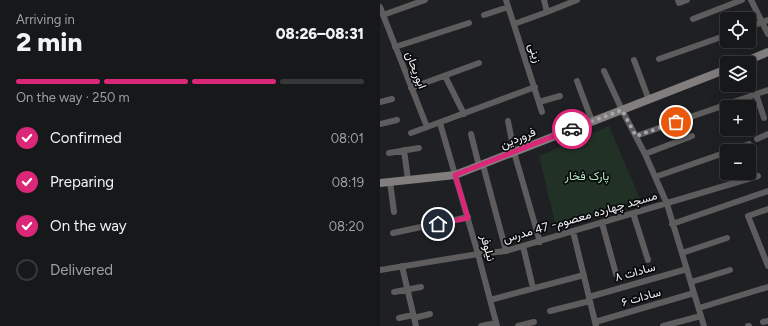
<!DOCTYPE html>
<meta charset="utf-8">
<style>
body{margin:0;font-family:Figtree,Vazirmatn,sans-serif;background:#202123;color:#f1f3f6;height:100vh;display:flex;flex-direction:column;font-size:15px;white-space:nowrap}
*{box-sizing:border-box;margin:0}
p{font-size:13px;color:#9ea0a2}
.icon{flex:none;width:22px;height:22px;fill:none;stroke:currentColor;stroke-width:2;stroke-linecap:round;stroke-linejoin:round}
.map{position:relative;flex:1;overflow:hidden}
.sheet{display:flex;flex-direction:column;background:#17181a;width:380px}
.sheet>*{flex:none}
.fabs{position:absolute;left:340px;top:12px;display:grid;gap:8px}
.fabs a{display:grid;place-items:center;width:36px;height:36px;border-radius:4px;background:#17181a;box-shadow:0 4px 16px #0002,0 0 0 1px #363739;font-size:20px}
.pin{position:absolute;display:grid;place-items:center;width:34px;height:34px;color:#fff;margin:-17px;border:2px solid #fff;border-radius:50%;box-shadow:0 1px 4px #0007}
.courier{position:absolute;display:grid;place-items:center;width:40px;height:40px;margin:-20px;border:3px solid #db2777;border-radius:50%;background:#fff;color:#222;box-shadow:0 1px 5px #0007}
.head em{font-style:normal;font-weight:800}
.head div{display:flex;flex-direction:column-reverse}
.head{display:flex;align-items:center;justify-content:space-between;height:68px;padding:0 16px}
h1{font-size:26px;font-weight:800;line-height:30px}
.bar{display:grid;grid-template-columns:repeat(4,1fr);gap:6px 4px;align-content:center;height:48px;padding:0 16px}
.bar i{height:5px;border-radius:3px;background:#363739}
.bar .on{background:#db2777}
.bar p{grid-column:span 4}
ol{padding:0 16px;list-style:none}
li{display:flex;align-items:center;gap:12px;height:44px}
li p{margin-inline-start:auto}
li .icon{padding:4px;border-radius:50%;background:#db2777;color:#fff;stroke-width:4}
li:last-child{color:#9ea0a2}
li i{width:22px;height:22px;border:2px solid #363739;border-radius:50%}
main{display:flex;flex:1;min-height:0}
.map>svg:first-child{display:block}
.green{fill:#223126}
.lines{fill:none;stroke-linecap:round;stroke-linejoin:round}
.street{stroke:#5e5c5c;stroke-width:6}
.secondary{stroke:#827e7e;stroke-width:8}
.done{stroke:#a7a7aa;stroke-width:4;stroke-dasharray:0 7.2}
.route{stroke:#db2777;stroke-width:5}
.labels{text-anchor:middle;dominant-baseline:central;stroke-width:3.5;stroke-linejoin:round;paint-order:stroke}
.street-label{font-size:12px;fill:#f0f0f3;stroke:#090a0b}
.park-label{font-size:12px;fill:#b3e7c1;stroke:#090a0b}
</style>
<main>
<section class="sheet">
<div class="head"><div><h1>2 min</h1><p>Arriving in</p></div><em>08:26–08:31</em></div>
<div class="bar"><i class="on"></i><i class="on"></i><i class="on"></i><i></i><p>On the way · 250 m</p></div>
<ol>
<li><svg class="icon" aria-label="check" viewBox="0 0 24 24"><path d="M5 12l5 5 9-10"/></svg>Confirmed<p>08:01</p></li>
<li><svg class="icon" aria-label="check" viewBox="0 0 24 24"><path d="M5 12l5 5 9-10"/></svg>Preparing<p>08:19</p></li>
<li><svg class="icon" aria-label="check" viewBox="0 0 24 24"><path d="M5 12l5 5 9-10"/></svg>On the way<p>08:20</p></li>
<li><i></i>Delivered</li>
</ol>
</section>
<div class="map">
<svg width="388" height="326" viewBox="0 0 388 326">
<rect width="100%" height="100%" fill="#1f2023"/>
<path class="green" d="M229,126L260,199L176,226L159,156Z"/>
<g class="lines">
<path class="street" d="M126,0L162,112
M298,0L299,3L307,0
M371,0L388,34
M0,7L47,127L155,87
M167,12L197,0
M3,15L45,0
M104,15L128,7
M313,19L362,0
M134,24L167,12L164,0
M369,27L388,20
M15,47L89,23
M279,59L347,35
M254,60L269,100
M224,71L242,110L265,154L287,204L324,326
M65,76L84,114
M197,81L212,121
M31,88L99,63
M376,94L384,118
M0,102L12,99
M159,102L180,96
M128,121L134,152L160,242
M60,123L98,254L117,326
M0,124L17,120
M31,133L47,127
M91,134L99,166
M256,136L388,90
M377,139L388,134
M24,150L28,180
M350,151L369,144
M9,153L39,148
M265,154L312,136
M103,165L126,251
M275,177L347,152
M10,182L14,212
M388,209L368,216L388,266
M253,213L268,260
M222,223L236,274
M292,224L388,191
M193,231L216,326
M13,233L88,217
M143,246L153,288
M302,253L347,238
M22,266L36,326
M0,270L98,254L126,251L378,176
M311,282L350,270
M14,292L41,287
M209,297L307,269
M110,300L204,275
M319,308L388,287
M170,311L210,301
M19,318L33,315
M34,318L50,314
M215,322L314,293
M383,322L388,321
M101,326L116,323
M138,326L154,322
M283,326L321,316
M368,326H369"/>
<path class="secondary" d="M362,63L388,52
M0,183L75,175L347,69"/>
</g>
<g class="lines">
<path class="done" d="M192,129L242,110L256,136L296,122"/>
<path class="route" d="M58,224L88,218L75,175L192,129"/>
</g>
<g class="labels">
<g class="street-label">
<text transform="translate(155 53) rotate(72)">زینی</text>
<text transform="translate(36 70) rotate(69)">ابوریحان</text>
<text transform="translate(138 138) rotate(-22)">فروردین</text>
<text transform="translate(200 217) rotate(-16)">مسجد چهارده معصوم- 47 مدرس</text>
<text transform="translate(108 248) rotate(75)">نیلوفر</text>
<text transform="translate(255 272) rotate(-16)">سادات ۸</text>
<text transform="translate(261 297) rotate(-16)">سادات ۶</text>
</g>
<g class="park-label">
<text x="207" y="176">پارک فخار</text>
</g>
</g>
</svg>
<div class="fabs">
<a><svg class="icon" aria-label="locate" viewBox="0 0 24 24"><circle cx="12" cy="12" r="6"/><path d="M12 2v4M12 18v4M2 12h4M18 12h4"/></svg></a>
<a><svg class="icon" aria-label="layers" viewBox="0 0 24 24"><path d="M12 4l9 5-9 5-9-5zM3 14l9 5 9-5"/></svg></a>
<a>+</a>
<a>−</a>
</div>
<div class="pin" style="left:296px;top:122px;background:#ea580c"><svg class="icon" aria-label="bag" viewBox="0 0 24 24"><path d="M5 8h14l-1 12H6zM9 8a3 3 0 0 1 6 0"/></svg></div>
<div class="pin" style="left:58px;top:224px;background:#1f2937"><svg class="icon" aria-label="home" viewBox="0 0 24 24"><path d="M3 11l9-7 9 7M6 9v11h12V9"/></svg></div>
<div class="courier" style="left:192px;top:129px"><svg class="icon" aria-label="car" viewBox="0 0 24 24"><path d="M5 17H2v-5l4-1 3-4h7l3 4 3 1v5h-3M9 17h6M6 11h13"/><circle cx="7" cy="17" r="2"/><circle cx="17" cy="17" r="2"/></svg></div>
</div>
</main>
